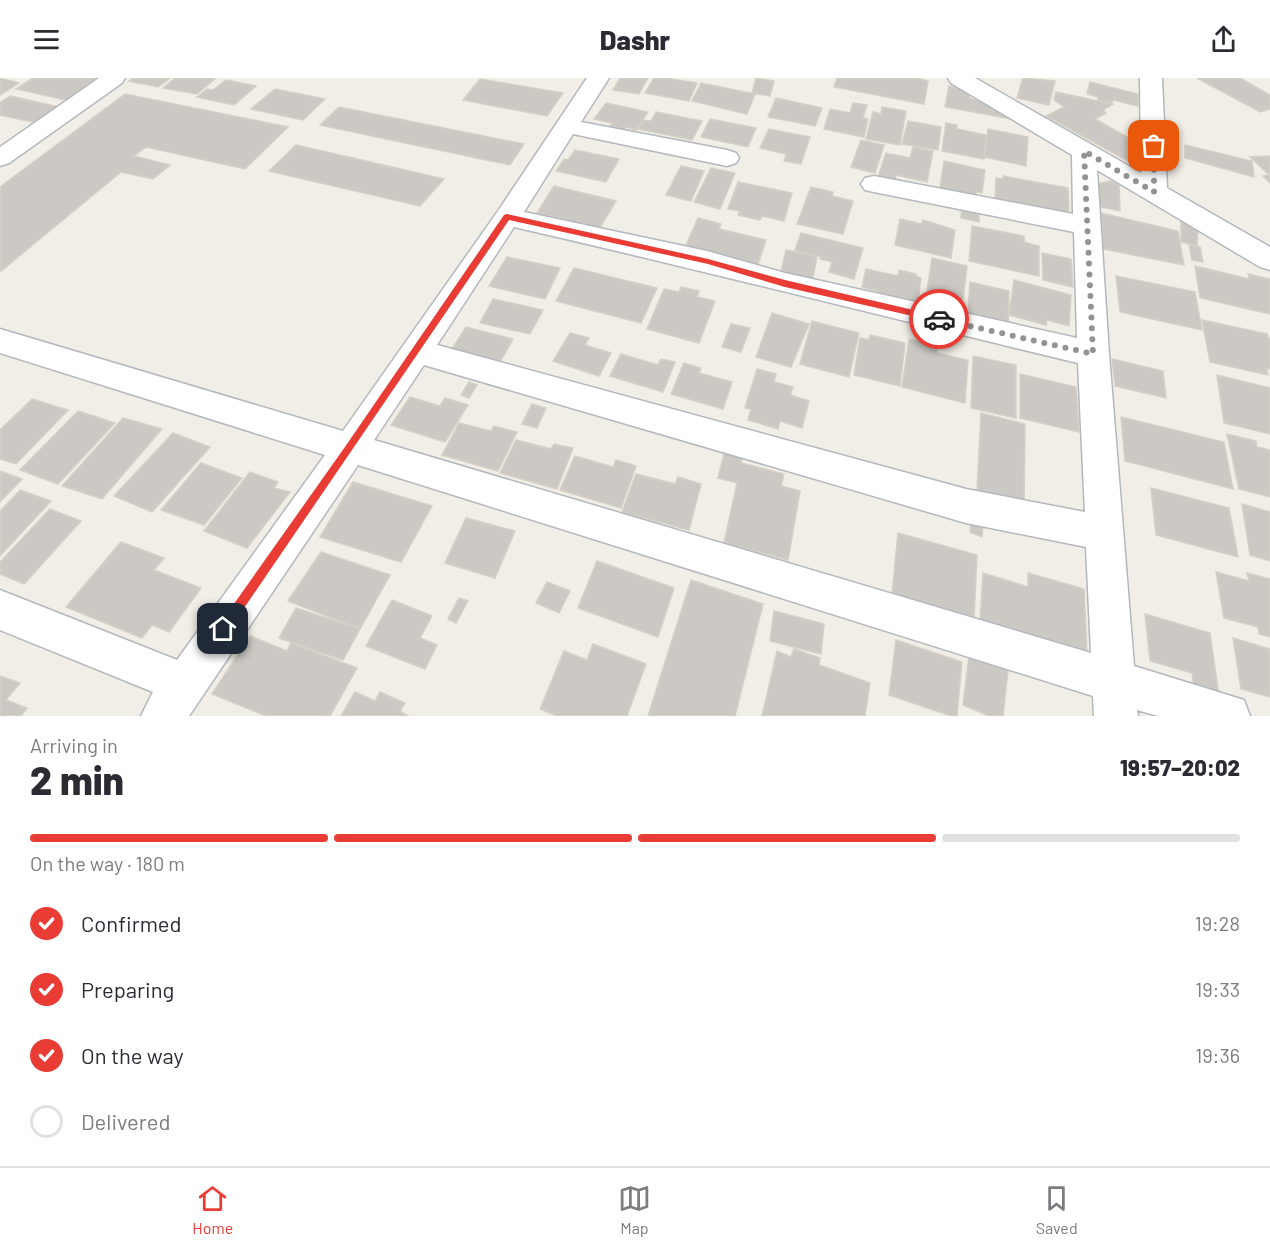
<!DOCTYPE html>
<meta charset="utf-8">
<style>
body{margin:0;font-family:Barlow,sans-serif;background:#f2f2f3;color:#2b2b33;height:100vh;display:flex;flex-direction:column;font-size:22px;white-space:nowrap}
*{box-sizing:border-box;margin:0}
p{font-size:20px;color:#7c7c81}
.icon{flex:none;width:33px;height:33px;fill:none;stroke:currentColor;stroke-width:2;stroke-linecap:round;stroke-linejoin:round}
.map{position:relative;height:638px;overflow:hidden}
.drawer{display:flex;flex-direction:column;background:#fff;flex:1}
.drawer>*{flex:none}
.pin{position:absolute;display:grid;place-items:center;width:51px;height:51px;color:#fff;margin:-26px;border-radius:12px;box-shadow:0 3px 9px #0006}
.courier{position:absolute;display:grid;place-items:center;width:60px;height:60px;margin:-30px;border:4px solid #e93c35;border-radius:50%;background:#fff;color:#222;box-shadow:0 2px 8px #0007}
.head em{font-style:normal;font-weight:800}
.head div{display:flex;flex-direction:column-reverse}
.head{display:flex;align-items:center;justify-content:space-between;height:102px;padding:0 30px}
h1{font-size:39px;font-weight:800;line-height:45px}
.bar{display:grid;grid-template-columns:repeat(4,1fr);gap:9px 6px;align-content:center;height:72px;padding:0 30px}
.bar i{height:8px;border-radius:4px;background:#e1e1e2}
.bar .selected{background:#e93c35}
.bar p{grid-column:span 4}
ol{padding:0 30px;list-style:none}
li{display:flex;align-items:center;gap:18px;height:66px}
li p{margin-inline-start:auto}
li .icon{padding:6px;border-radius:50%;background:#e93c35;color:#fff;stroke-width:4}
li:last-child{color:#7c7c81}
li i{width:33px;height:33px;border:3px solid #e1e1e2;border-radius:50%}
header{display:flex;justify-content:space-between;align-items:center;height:78px;padding:0 30px;background:#fff;font-size:27px;font-weight:800}
.tab-bar{display:flex;justify-content:space-around;align-items:center;height:84px;border-top:2px solid #e1e1e2;background:#fff;font-size:16px;color:#7c7c81}
.tab-bar a{display:grid;justify-items:center;gap:3px}
.tab-bar .selected{color:#e93c35}
.map>svg:first-child{display:block}
.building{fill:#ccc9c4;stroke:#d5d0c6;stroke-width:1.5}
.lines{fill:none;stroke-linecap:round;stroke-linejoin:round}
.minor-casing{stroke:#b4b8bc;stroke-width:3}
.minor{fill:#fff;fill-rule:evenodd}
.route{fill:#e93c35}
.done{stroke:#929494;stroke-width:6;stroke-dasharray:0 10.8}
</style>
<header><svg class="icon" aria-label="menu" viewBox="0 0 24 24"><path d="M4 6h16M4 12h16M4 18h16"/></svg>Dashr<svg class="icon" aria-label="share" viewBox="0 0 24 24"><path d="M12 15V3M7 8l5-5 5 5M5 13v7h14v-7"/></svg></header>
<div class="map">
<svg width="1270" height="638" viewBox="0 0 1270 638">
<rect width="100%" height="100%" fill="#f1eee7"/>
<path class="building" d="M0,0L19,5L0,17Z
M33,0H103L70,23L16,11Z
M133,0H170L158,9L129,3Z
M175,0H216L197,16L163,10Z
M620,0H648L639,16L613,12Z
M654,0H665L697,5L689,23L645,15Z
M756,0L774,3L770,18L752,15Z
M837,0H916L928,3L924,26L834,9Z
M1023,0L1055,3L1049,27L1017,20Z
M1197,0H1240L1270,17V31L1260,34Z
M480,1L563,15L547,38L463,22Z
M226,2L256,8L234,27L197,19L207,11L213,12Z
M1090,4L1138,16V28L1113,22L1112,25L1098,22V19L1087,16Z
M701,5L755,16L747,36L692,23Z
M949,8L970,13L969,20L976,22L977,17L1017,42L945,29Z
M275,11L325,21L303,42L251,31Z
M1056,14L1113,26L1103,32L1106,35L1095,41L1143,68L1139,89L1046,38L1064,29L1054,22Z
M125,16L288,49L245,91L146,69L134,78L170,87L153,101L121,94L0,194V109Z
M10,18L60,29L37,45L0,37V25Z
M776,20L822,30L815,48L768,39Z
M606,25L648,34L636,52L626,49L624,53L609,49L612,45L594,41Z
M853,25L867,27L863,40L868,41L864,59L824,51L830,31L850,35Z
M339,29L524,66L510,87L320,47Z
M882,29L906,33L900,67L866,61L873,34L881,36Z
M656,34L702,43L692,62L638,51L644,42L651,43Z
M710,41L756,50L748,69L701,59Z
M908,43L941,49L938,72L902,66Z
M946,45L957,47V51L986,57L984,81L942,73Z
M769,51L810,59L801,86L784,83L786,76L760,70Z
M988,51L1028,59L1026,88L984,79Z
M861,62L884,67L875,95L851,89Z
M296,67L444,101L420,128L269,93Z
M1185,67L1252,83L1254,99L1185,80Z
M913,69L933,73L927,104L896,97L895,103L878,99L886,75L910,80Z
M575,72L619,81L606,104L556,93L564,81L568,82Z
M1270,78V105L1263,98L1269,97L1250,79Z
M944,83L985,92L982,115L976,114V117L940,110Z
M681,88L704,93L691,123L666,117Z
M711,90L735,95L720,131L694,124Z
M1003,98L1068,110L1069,135L995,121L996,100L1003,101Z
M1111,103L1119,107L1120,133L1097,128L1095,106Z
M738,104L792,115L784,143L762,138L760,142L738,137L740,133L728,131Z
M554,108L616,123L600,150L537,135Z
M811,109L833,114L832,118L853,123L843,156L797,146Z
M962,128L979,132V144L961,140Z
M1101,135L1178,153L1184,187L1103,171Z
M698,140L721,146L719,151L766,162L757,189L684,172Z
M900,141L922,146L923,142L955,152L951,180L895,167Z
M1181,144L1198,149L1197,168L1181,164Z
M972,148L1024,158V164L1039,168V198L969,183Z
M801,155L863,170L854,201L829,194L832,184L820,181L821,179L795,172Z
M1189,167L1200,169L1203,184L1192,182Z
M786,172L817,178L812,205L780,199Z
M1042,175L1071,181L1073,209L1043,202Z
M507,179L560,190L545,221L489,208Z
M932,180L967,188L963,221L927,213Z
M1195,188L1249,201L1248,196L1270,201V236L1200,220Z
M574,190L657,210L641,245L556,223Z
M866,191L898,198L899,192L916,196V198L921,200L917,231L879,220L880,214L862,209Z
M1116,198L1195,214L1202,252L1120,234Z
M1014,202L1071,217L1069,248L1047,242L1046,247L1009,237Z
M970,204L1009,213L1008,252L961,239L962,233L968,235Z
M681,209L699,213L697,219L715,223L699,265L647,251L664,211L679,214Z
M493,221L543,232L530,256L480,245Z
M772,235L809,246L791,289L756,279Z
M1202,242L1267,256L1270,263V291L1266,290L1268,297L1210,284Z
M812,243L859,255L849,299L800,286Z
M731,246L750,250L741,274L722,269Z
M466,249L513,261L499,286L450,274Z
M570,255L589,260L585,267L611,275L599,298L553,283Z
M870,257L905,265L900,308L854,297L860,260L869,262Z
M909,261L938,267L937,275L968,282L965,325L902,309Z
M621,276L658,287L661,281L675,284L663,314L610,298Z
M973,278L1016,287V340L971,330Z
M1112,281L1163,293L1166,320L1115,308Z
M684,285L701,290L699,295L732,304L723,331L671,316Z
M757,291L776,296L774,304L793,309L790,317L809,323L802,350L780,343L778,351L748,342L751,331L745,330Z
M1020,296L1076,309L1079,354L1020,340Z
M1217,297L1270,310V356L1224,345Z
M469,304L477,307L469,320L461,317Z
M410,319L440,328L445,320L468,327L445,364L391,347Z
M32,321L68,332L16,386L0,381V352Z
M532,326L546,330L537,350L522,346Z
M78,333L115,345L58,406L20,392Z
M981,335L1025,346L1024,426L977,413Z
M1121,339L1224,364L1233,411L1125,383Z
M123,340L162,351L102,421L62,408Z
M459,345L491,353L494,348L517,354L498,393L442,377Z
M173,355L210,369L152,434L114,418Z
M1227,356L1256,363L1257,369L1270,372V419L1239,411Z
M516,362L551,371L554,366L573,370L557,411L500,395Z
M725,372L743,376L741,385L784,396L781,408L800,413L788,482L724,465L737,405L718,400Z
M575,378L613,389L616,382L636,388L621,430L560,412Z
M201,385L242,400L204,447L161,432Z
M0,393L22,401L0,424Z
M250,394L278,404L274,410L290,414L247,470L204,453Z
M636,396L675,406L678,399L701,406L689,452L622,434Z
M353,404L432,428L401,484L320,459Z
M1151,410L1229,430L1238,479L1156,457Z
M20,412L51,423L0,478V433Z
M1242,426L1270,434V483L1250,477Z
M50,431L81,443L24,506L0,496V484Z
M466,440L515,453L495,500L445,485Z
M971,440L983,444L982,459L970,454Z
M898,455L977,477L974,541L892,516Z
M121,464L164,480L154,492L201,510L169,554L152,547L142,560L66,529Z
M321,474L390,497L360,551L288,523Z
M597,483L674,510L658,559L578,530Z
M1216,494L1249,503L1247,495L1270,501V559L1259,556L1258,549L1224,540Z
M983,495L1028,509V495L1084,511L1087,576L980,544Z
M691,502L763,526L735,638H648Z
M547,504L570,513L559,535L536,525Z
M459,520L468,523L456,545L448,541Z
M392,522L432,538L420,560L437,567L425,591L366,568Z
M296,530L360,551L343,582L279,560Z
M774,533L824,546L821,576L770,563Z
M1145,536L1210,555L1219,618L1194,610L1192,595L1150,583Z
M250,558L287,573L291,565L357,590L330,638H266L212,616Z
M1233,560L1270,571V619L1241,611Z
M896,562L962,584L957,638H951L889,617Z
M593,566L646,586L627,638H557L540,631L564,573L587,582Z
M794,571L820,580L819,587L870,605L865,638H762L777,573L791,579Z
M969,577L1008,592L1003,638H989L963,627Z
M0,598L20,605L6,622L27,630L21,638H0Z
M355,614L375,623L380,614L405,625L400,633L408,638H341Z"/>
<g class="lines">
<g class="minor-casing">
<path id="minor" d="M99,0H125L122,5L9,85L0,88V69Z
M587,0H609L581,44L727,72L736,75L739,80L736,85L727,88L573,56L524,134L707,173L785,195L1077,260L1074,154L874,114L865,112L861,106L865,100L874,98L1073,136L1072,77L951,5L948,0H975L1141,95L1140,0H1162L1167,110L1270,169V192L1260,189L1097,92L1109,276L1134,588L1244,622L1250,638H1158L1137,632L1138,638H1094L1093,618L358,387L189,638H141L153,614L0,552V512L177,582L325,377L0,275V251L343,353L498,133ZM514,149C702,192 889,240 1078,285L1085,434L966,411L437,267ZM424,287L966,445L1086,469L1091,575L374,362Z"/>
</g>
<use href="#minor" class="minor"/>
</g>
<path class="route" d="M507,136L708,181L785,202L939,238L944,241L939,244L785,209L708,186L509,142L227,555H219V547L347,366L504,137Z"/>
<g class="lines">
<path class="done" d="M939,241L1093,276L1084,73L1154,114V68"/>
</g>
</svg>
<div class="pin" style="left:1154px;top:68px;background:#ea580c"><svg class="icon" aria-label="bag" viewBox="0 0 24 24"><path d="M5 8h14l-1 12H6zM9 8a3 3 0 0 1 6 0"/></svg></div>
<div class="pin" style="left:223px;top:551px;background:#1f2937"><svg class="icon" aria-label="home" viewBox="0 0 24 24"><path d="M3 11l9-7 9 7M6 9v11h12V9"/></svg></div>
<div class="courier" style="left:939px;top:241px"><svg class="icon" aria-label="car" viewBox="0 0 24 24"><path d="M5 17H2v-5l4-1 3-4h7l3 4 3 1v5h-3M9 17h6M6 11h13"/><circle cx="7" cy="17" r="2"/><circle cx="17" cy="17" r="2"/></svg></div>
</div>
<section class="drawer">
<div class="head"><div><h1>2 min</h1><p>Arriving in</p></div><em>19:57–20:02</em></div>
<div class="bar"><i class="selected"></i><i class="selected"></i><i class="selected"></i><i></i><p>On the way · 180 m</p></div>
<ol>
<li><svg class="icon" aria-label="check" viewBox="0 0 24 24"><path d="M5 12l5 5 9-10"/></svg>Confirmed<p>19:28</p></li>
<li><svg class="icon" aria-label="check" viewBox="0 0 24 24"><path d="M5 12l5 5 9-10"/></svg>Preparing<p>19:33</p></li>
<li><svg class="icon" aria-label="check" viewBox="0 0 24 24"><path d="M5 12l5 5 9-10"/></svg>On the way<p>19:36</p></li>
<li><i></i>Delivered</li>
</ol>
</section>
<nav class="tab-bar">
<a class="selected"><svg class="icon" aria-label="home" viewBox="0 0 24 24"><path d="M3 11l9-7 9 7M6 9v11h12V9"/></svg>Home</a>
<a><svg class="icon" aria-label="map" viewBox="0 0 24 24"><path d="M3 6l6-2 6 2 6-2v14l-6 2-6-2-6 2zM9 4v14M15 6v14"/></svg>Map</a>
<a><svg class="icon" aria-label="saved" viewBox="0 0 24 24"><path d="M7 4h10v16l-5-4-5 4z"/></svg>Saved</a>
</nav>
